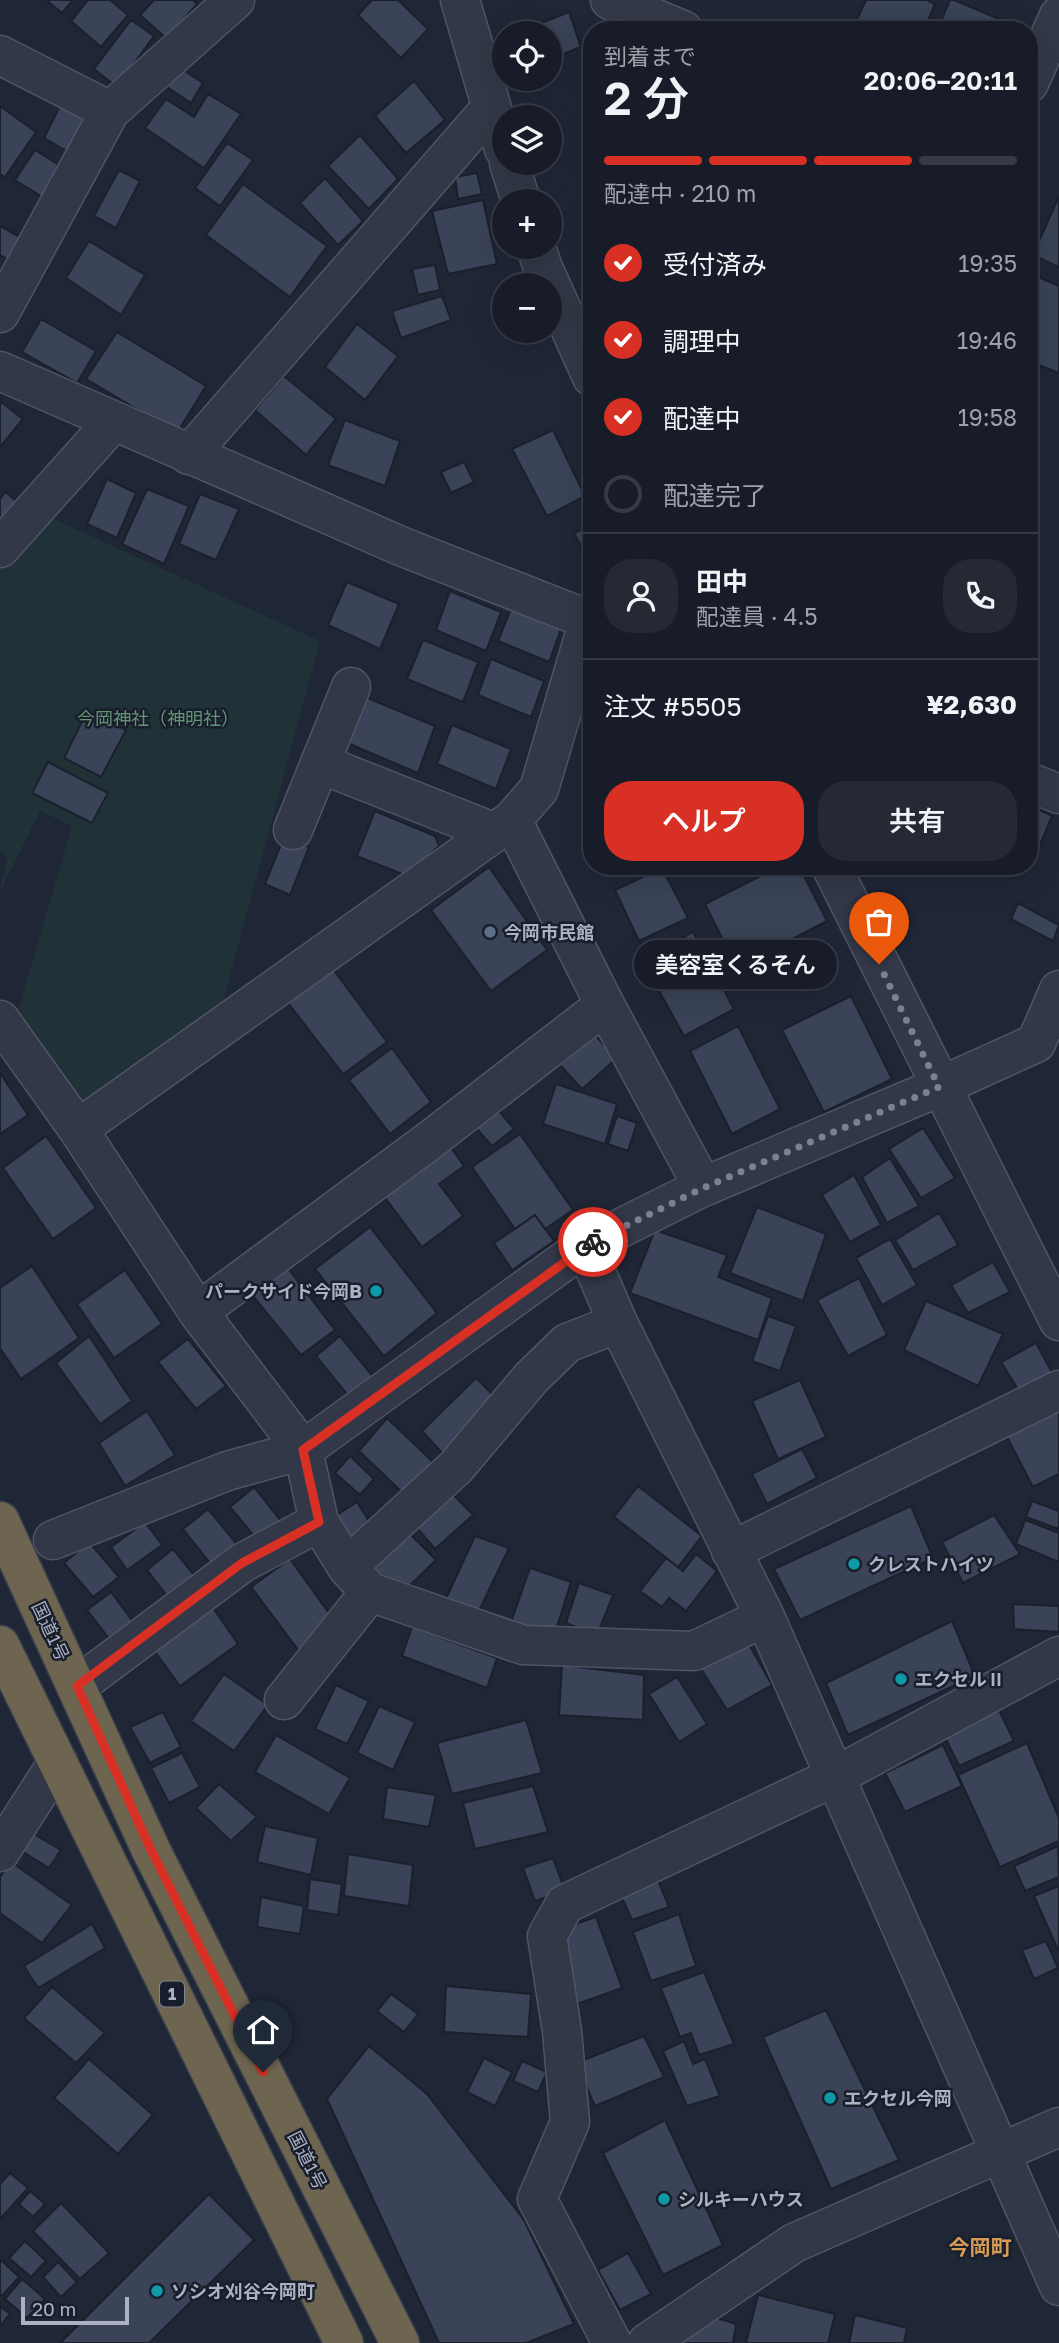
<!DOCTYPE html>
<html lang="ja">
<meta charset="utf-8">
<style>
body{margin:0;font-family:"Golos Text","Noto Sans JP",sans-serif;background:#242934;color:#f1f3f6;height:100vh;display:flex;flex-direction:column;font-size:26px;white-space:nowrap}
*{box-sizing:border-box;margin:0}
p{font-size:23px;color:#9ea1a8}
.icon{flex:none;width:38px;height:38px;fill:none;stroke:currentColor;stroke-width:2;stroke-linecap:round;stroke-linejoin:round}
.map{position:relative;flex:1;overflow:hidden}
.side{position:absolute;left:583px;top:21px;width:455px;height:854px;display:flex;flex-direction:column;background:#171c28;border-radius:28px;box-shadow:0 7px 28px #0002,0 0 0 2px #363a45}
.side>*{flex:none}
.buttons{position:absolute;left:492px;top:21px;display:grid;gap:14px}
.buttons a{display:grid;place-items:center;width:70px;height:70px;border-radius:50%;background:#171c28;box-shadow:0 7px 28px #0002,0 0 0 2px #363a45;font-size:35px}
.scale{position:absolute;left:21px;bottom:18px;width:108px;box-sizing:border-box;padding-left:7px;border:4px solid #acb2c4;border-top:0;font-size:19px;line-height:24px;white-space:nowrap;color:#acb2c4;-webkit-text-stroke:5px #181e2b;paint-order:stroke}
.pin{position:absolute;display:grid;place-items:center;width:60px;height:60px;color:#fff;margin:-72px -30px;border-radius:50% 50% 50% 0;rotate:-45deg;box-shadow:0 0 7px #0007}
.pin .icon{rotate:45deg}
.courier{position:absolute;display:grid;place-items:center;width:70px;height:70px;margin:-35px;border:5px solid #d93025;border-radius:50%;background:#fff;color:#222;box-shadow:0 2px 9px #0007}
.bubble{position:absolute;height:49px;border-radius:24px;background:#171c28;box-shadow:0 7px 28px #0002,0 0 0 2px #363a45;font-size:23px;font-weight:600;line-height:49px;text-align:center}
.summary em{font-style:normal;font-weight:600}
.summary div{display:flex;flex-direction:column-reverse}
.summary{display:flex;align-items:center;justify-content:space-between;height:119px;padding:0 21px}
h1{font-size:46px;font-weight:600;line-height:52px}
.bar{display:grid;grid-template-columns:repeat(4,1fr);gap:10px 7px;align-content:center;height:84px;padding:0 21px}
.bar i{height:9px;border-radius:5px;background:#363a45}
.bar .active{background:#d93025}
.bar p{grid-column:span 4}
.line{display:flex;align-items:center;gap:18px;padding:0 21px;border-top:2px solid #363a45}
.line div{flex:1}
.round{display:grid;place-items:center;flex:none;width:74px;height:74px;border-radius:28px;background:#242934}
ol{padding:0 21px;list-style:none}
li{display:flex;align-items:center;gap:21px;height:77px}
li p{margin-inline-start:auto}
li .icon{padding:7px;border-radius:50%;background:#d93025;color:#fff;stroke-width:4}
li:last-child{color:#9ea1a8}
li i{width:38px;height:38px;border:4px solid #363a45;border-radius:50%}
.action{display:flex;gap:14px;margin-top:auto;padding:14px 21px}
.action a{flex:1;height:80px;border-radius:28px;background:#d93025;color:#fff;font-size:28px;font-weight:600;line-height:80px;text-align:center}
.action a+a{background:#242934;color:#f1f3f6}
.map>svg:first-child{display:block}
.green{fill:#203237}
.building{fill:#3a4357;stroke:#1a202d;stroke-width:2}
.lines{fill:none;stroke-linecap:round;stroke-linejoin:round}
.minor-casing{stroke:#505565;stroke-width:41}
.highway-casing{stroke:#3a404e;stroke-width:41}
.minor{stroke:#323847;stroke-width:38}
.highway{stroke:#6d654f;stroke-width:38}
.done{stroke:#7b8192;stroke-width:7;stroke-dasharray:0 12.6}
.route{stroke:#d93025;stroke-width:9}
.service-dot{fill:#5c6f8a;stroke:#181e2b;stroke-width:2.5}
.culture-dot{fill:#0f9aa8;stroke:#181e2b;stroke-width:2.5}
.labels{text-anchor:middle;dominant-baseline:central;stroke-width:5;stroke-linejoin:round;paint-order:stroke}
.shield{fill:#181e2b;stroke:#808696;stroke-width:2}
.shield-label{font-size:16px;font-weight:bold;fill:#acb2c4}
.park-label{font-size:18px;fill:#639574;stroke:#181e2b}
.poi-label{font-size:18px;font-weight:bold;fill:#acb2c4;stroke:#181e2b;text-anchor:start}
.street-label{font-size:18px;fill:#acb2c4;stroke:#181e2b}
.quarter-label{font-size:21px;font-weight:bold;fill:#d69b55;stroke:#181e2b}
</style>
<div class="map">
<svg width="1059" height="2343" viewBox="0 0 1059 2343">
<rect width="100%" height="100%" fill="#1f2636"/>
<path class="green" d="M41,513L320,641L220,1013L81,1115L15,1021L72,826L40,811L0,892L7,856L0,852V560Z"/>
<path class="building" d="M46,0H73L62,13Z
M88,0H110L128,15L101,47L71,21Z
M154,0H193L197,4L167,39L140,15Z
M372,0H398L428,29L401,58L358,15Z
M866,0H927L935,4L924,30H862L854,26Z
M950,0H954L1023,29L937,30Z
M569,12L581,47L550,59V33H522L521,31Z
M131,20L154,36L117,87L94,69Z
M592,59V84L582,64Z
M177,66L203,83L191,103L164,85Z
M414,81L445,120L406,153L375,116Z
M208,94L241,114L204,168L145,128L166,99L194,117Z
M62,102L93,118L75,156L44,138Z
M0,106L36,132L5,177L0,174Z
M360,135L398,179L369,209L328,166Z
M227,143L253,160L220,206L195,188Z
M35,150L70,172L52,203L15,180Z
M119,170L140,181L116,228L94,216Z
M477,173L482,194L458,199L455,177Z
M325,178L363,221L338,245L300,203Z
M243,184L327,246L290,297L206,235Z
M1059,196V267L1033,255Z
M483,200L497,264L448,274L432,211Z
M0,226L31,243L18,265L0,255Z
M89,241L145,275L121,315L66,278Z
M435,265L440,290L418,295L412,269Z
M1029,273L1059,286V373L1029,361Z
M442,296L451,320L401,338L392,311Z
M41,319L96,351L77,383L22,352Z
M357,324L398,356L365,400L325,367Z
M117,332L206,386L177,433L86,379Z
M284,376L336,419L306,455L255,410Z
M0,401L23,419L0,447Z
M345,420L400,441L385,486L328,465Z
M553,430L585,496L547,516L512,449Z
M464,462L474,482L451,493L441,472Z
M107,479L136,493L117,538L87,524Z
M147,489L189,506L164,564L122,544Z
M5,492L23,506L0,533V499Z
M200,494L239,509L216,560L179,544Z
M592,524V567L574,533Z
M347,582L399,604L380,649L328,625Z
M450,591L501,612L486,651L436,630Z
M511,609L561,629L549,662L498,641Z
M423,640L478,662L463,702L407,679Z
M491,659L544,681L531,717L478,695Z
M365,697L435,726L418,773L345,742Z
M87,711L126,730L101,777L64,758Z
M452,725L511,749L496,789L437,764Z
M48,762L108,793L92,823L32,793Z
M1029,805L1052,816L1037,852L1029,848Z
M375,811L435,836L439,846L407,876L357,856Z
M284,837L309,847L290,895L265,884Z
M604,866H630L609,876Z
M780,866H799L827,921L737,968L705,904Z
M489,867L547,950L491,991L431,910Z
M662,868L688,918L639,941L615,890Z
M1018,903L1059,925L1053,941L1011,919Z
M693,932L734,1009L684,1036L642,960Z
M333,969L387,1042L343,1074L288,1003Z
M851,996L892,1079L824,1112L782,1030Z
M738,1026L780,1109L732,1134L690,1051Z
M596,1036L616,1059L582,1089L560,1065Z
M392,1048L431,1102L390,1134L349,1080Z
M0,1073L28,1115L0,1134Z
M556,1084L617,1104L605,1144L543,1124Z
M490,1100L514,1129L492,1146L468,1119Z
M617,1116L637,1123L628,1151L608,1144Z
M923,1128L955,1178L921,1198L889,1149Z
M520,1134L573,1210L545,1229L535,1215L515,1229L472,1167Z
M46,1136L96,1208L53,1239L3,1168Z
M447,1142L464,1166L439,1184L463,1216L422,1247L380,1191Z
M890,1158L919,1206L887,1223L862,1177Z
M854,1175L881,1225L850,1242L822,1195Z
M757,1207L826,1234L803,1301L730,1273Z
M939,1213L958,1245L913,1270L895,1240Z
M535,1215L554,1241L512,1270L494,1243Z
M370,1227L437,1313L384,1356L315,1269Z
M655,1230L727,1255L718,1277L772,1298L758,1340L630,1293Z
M890,1239L917,1285L882,1305L856,1258Z
M993,1262L1010,1292L968,1313L951,1285Z
M32,1266L79,1338L21,1379L0,1348V1288Z
M287,1267L335,1330L301,1355L252,1295Z
M125,1270L162,1324L114,1358L77,1304Z
M859,1278L887,1335L848,1356L817,1300Z
M926,1301L1003,1334L978,1386L904,1350Z
M768,1316L796,1326L780,1371L752,1361Z
M89,1336L132,1401L100,1424L56,1363Z
M340,1336L375,1379L350,1398L316,1356Z
M188,1339L226,1386L196,1409L158,1362Z
M1036,1343L1053,1374L1019,1391L1001,1362Z
M476,1378L500,1402L445,1456L422,1431Z
M800,1380L826,1437L778,1459L752,1401Z
M1059,1402V1474L1033,1487L1004,1431Z
M147,1411L175,1455L125,1486L99,1443Z
M387,1418L434,1463L405,1495L359,1451Z
M802,1449L817,1478L767,1504L752,1474Z
M350,1456L374,1479L360,1495L335,1473Z
M638,1486L702,1536L678,1567L614,1517Z
M254,1487L284,1525L260,1543L230,1507Z
M448,1489L473,1515L435,1549L412,1522Z
M1032,1501L1059,1511V1529L1026,1517Z
M357,1502L372,1526L351,1537L337,1515Z
M911,1506L933,1558L800,1620L774,1569Z
M208,1509L240,1548L214,1568L183,1529Z
M994,1515L1020,1554L963,1583L942,1542Z
M1025,1520L1059,1533V1562L1016,1544Z
M145,1522L162,1545L127,1570L111,1547Z
M405,1529L436,1560L401,1594L370,1564Z
M475,1536L509,1548L476,1617L443,1605Z
M89,1542L119,1577L93,1597L64,1563Z
M173,1549L196,1578L168,1597L147,1570Z
M696,1554L717,1571L686,1611L669,1598L662,1607L640,1591L666,1558L683,1571Z
M290,1559L336,1623L299,1651L251,1587Z
M530,1568L571,1582L553,1640L510,1625Z
M579,1583L613,1595L597,1635L566,1623Z
M111,1592L134,1623L111,1641L87,1610Z
M1013,1604L1059,1606V1632L1014,1629Z
M211,1605L238,1644L180,1686L153,1649Z
M952,1621L975,1676L848,1735L826,1683Z
M412,1627L497,1658L487,1688L402,1656Z
M747,1641L772,1685L727,1710L701,1669Z
M562,1665L644,1675L643,1720L559,1715Z
M224,1674L268,1705L234,1751L191,1721Z
M677,1677L707,1724L679,1742L649,1694Z
M336,1685L369,1701L347,1744L315,1729Z
M379,1706L415,1722L393,1770L357,1753Z
M998,1708L1014,1741L959,1766L943,1733Z
M163,1712L181,1747L150,1763L130,1727Z
M526,1720L542,1773L452,1794L437,1743Z
M276,1735L350,1778L329,1814L255,1772Z
M1027,1743L1059,1818V1841L1000,1867L958,1775Z
M943,1745L962,1786L905,1812L885,1773Z
M182,1753L200,1787L169,1803L151,1768Z
M219,1784L257,1817L231,1841L196,1808Z
M533,1786L548,1832L475,1849L463,1803Z
M387,1787L436,1795L429,1827L383,1819Z
M265,1826L318,1838L311,1875L257,1862Z
M32,1833L61,1850L49,1868L20,1850Z
M1058,1846L1059,1877L1025,1891L1014,1866Z
M348,1854L413,1865L409,1906L344,1896Z
M553,1858L565,1891L535,1901L523,1868Z
M11,1862L72,1905L42,1943L0,1913V1877Z
M657,1878L669,1907L632,1920L619,1891Z
M310,1879L342,1884L338,1915L307,1910Z
M1059,1886V1952L1034,1896Z
M261,1897L304,1906L300,1934L257,1927Z
M679,1914L696,1966L651,1981L633,1932Z
M596,1917L622,1988L577,2004L560,1952L570,1926Z
M92,1924L105,1948L38,1988L24,1966Z
M1046,1941L1058,1968L1034,1979L1022,1950Z
M704,1972L734,2044L699,2055L691,2033L680,2037L661,1988Z
M446,1986L531,1994L528,2037L444,2032Z
M52,1987L105,2033L76,2063L24,2018Z
M391,1994L418,2014L404,2032L377,2011Z
M826,2010L899,2160L831,2189L763,2037Z
M644,2036L664,2077L595,2106L576,2063Z
M684,2041L693,2064L705,2059L720,2096L687,2106L663,2051Z
M369,2046L427,2094L524,2220L574,2324L526,2343H439L327,2099Z
M484,2058L512,2072L495,2106L467,2092Z
M89,2059L153,2115L118,2154L54,2098Z
M522,2061L547,2072L538,2092L513,2081Z
M665,2120L723,2245L663,2275L603,2153Z
M10,2173L28,2188L0,2219V2184Z
M30,2191L45,2204L33,2217L19,2204Z
M209,2194L254,2240L149,2343H60Z
M61,2203L109,2253L80,2279L33,2231Z
M25,2241L46,2261L31,2277L9,2258Z
M628,2253L651,2294L620,2310L598,2270Z
M0,2259L19,2277L2,2296L0,2294Z
M58,2262L77,2282L61,2297L43,2277Z
M22,2279L45,2299L27,2318L5,2299Z
M758,2295L835,2314L828,2343H746Z
M0,2306L10,2314L0,2326Z
M855,2315L907,2328L904,2343H849Z
M714,2317L736,2324L733,2343H678Z"/>
<g class="lines">
<g class="minor-casing">
<path id="minor" d="M460,0L504,149
M610,0L683,30
M0,55L110,111L235,0
M1029,83L1059,16
M509,163L521,201
M536,247L543,268L592,377
M0,313L110,111
M0,371L403,547L592,621
M189,455L491,108
M0,548L113,422
M589,620L539,789L512,820L605,1005L703,1187
M321,764L493,832
M1029,782L1059,794
M293,830L351,687
M831,866L1059,1321
M0,1020L78,1129
M585,1246L618,1323L765,1617L1059,2286
M198,1312L78,1129L512,820
M53,1540L227,1471L303,1450L198,1312L433,1138L605,1005
M731,1551L1059,1390
M347,1567L456,1467L531,1378L567,1343L618,1323
M765,1617L694,1651L523,1645L370,1592L347,1567L319,1522L303,1450L585,1246L703,1187L939,1087L1036,1043L1059,990
M77,1686L242,1563L319,1522
M284,1700L370,1592
M0,1852L58,1762
M612,2343L537,2199L570,2122L562,2031L547,1936L565,1904L834,1777L1059,1656
M647,2343L794,2243L1059,2127"/>
</g>
<g class="highway-casing">
<path id="highway" d="M0,1521L151,1850L400,2343
M0,1645L344,2343"/>
</g>
<use href="#minor" class="minor"/>
<use href="#highway" class="highway"/>
</g>
<g class="lines">
<path class="done" d="M593,1242L703,1188L939,1087L879,964"/>
<path class="route" d="M263,2072L151,1850L77,1686L242,1563L319,1522L303,1450L593,1242"/>
</g>
<circle class="service-dot" cx="490" cy="932" r="7"/>
<g class="culture-dot">
<circle cx="376" cy="1291" r="7"/>
<circle cx="854" cy="1564" r="7"/>
<circle cx="901" cy="1679" r="7"/>
<circle cx="830" cy="2098" r="7"/>
<circle cx="664" cy="2199" r="7"/>
<circle cx="157" cy="2291" r="7"/>
</g>
<g class="labels">
<rect class="shield" x="160" y="1981.5" width="24" height="25" rx="5"/>
<g class="shield-label">
<text x="172" y="1994">1</text>
</g>
<g class="park-label">
<text x="158" y="718">今岡神社（神明社）</text>
</g>
<g class="poi-label">
<text x="504" y="932">今岡市民館</text>
<text x="362" y="1291" text-anchor="end">パークサイド今岡B</text>
<text x="868" y="1564">クレストハイツ</text>
<text x="915" y="1679">エクセルⅡ</text>
<text x="844" y="2098">エクセル今岡</text>
<text x="678" y="2199">シルキーハウス</text>
<text x="171" y="2291">ソシオ刈谷今岡町</text>
</g>
<g class="street-label">
<text transform="translate(51 1631) rotate(65)">国道1号</text>
<text transform="translate(308 2160) rotate(63)">国道1号</text>
</g>
<g class="quarter-label">
<text x="980" y="2247">今岡町</text>
</g>
</g>
</svg>
<div class="buttons">
<a><svg class="icon" aria-label="locate" viewBox="0 0 24 24"><circle cx="12" cy="12" r="6"/><path d="M12 2v4M12 18v4M2 12h4M18 12h4"/></svg></a>
<a><svg class="icon" aria-label="layers" viewBox="0 0 24 24"><path d="M12 4l9 5-9 5-9-5zM3 14l9 5 9-5"/></svg></a>
<a>+</a>
<a>−</a>
</div>
<div class="scale">20 m</div>
<div class="pin" style="left:879px;top:964px;background:#ea580c"><svg class="icon" aria-label="bag" viewBox="0 0 24 24"><path d="M5 8h14l-1 12H6zM9 8a3 3 0 0 1 6 0"/></svg></div>
<div class="pin" style="left:263px;top:2072px;background:#1f2937"><svg class="icon" aria-label="home" viewBox="0 0 24 24"><path d="M3 11l9-7 9 7M6 9v11h12V9"/></svg></div>
<div class="courier" style="left:593px;top:1242px"><svg class="icon" aria-label="bike" viewBox="0 0 24 24"><circle cx="6" cy="16" r="4"/><circle cx="18" cy="16" r="4"/><path d="M6 16l4-8h5l3 8M10 8l3 8H6M13 5h3"/></svg></div>
<div class="bubble" style="left:634px;top:940px;width:203px">美容室くるそん</div>
<section class="side">
<div class="summary"><div><h1>2 分</h1><p>到着まで</p></div><em>20:06–20:11</em></div>
<div class="bar"><i class="active"></i><i class="active"></i><i class="active"></i><i></i><p>配達中 · 210 m</p></div>
<ol>
<li><svg class="icon" aria-label="check" viewBox="0 0 24 24"><path d="M5 12l5 5 9-10"/></svg>受付済み<p>19:35</p></li>
<li><svg class="icon" aria-label="check" viewBox="0 0 24 24"><path d="M5 12l5 5 9-10"/></svg>調理中<p>19:46</p></li>
<li><svg class="icon" aria-label="check" viewBox="0 0 24 24"><path d="M5 12l5 5 9-10"/></svg>配達中<p>19:58</p></li>
<li><i></i>配達完了</li>
</ol>
<div class="line" style="height:126px"><a class="round"><svg class="icon" aria-label="person" viewBox="0 0 24 24"><circle cx="12" cy="8" r="4"/><path d="M4 21q1-7 8-7t8 7"/></svg></a><div><b>田中</b><p>配達員 · 4.5</p></div><a class="round"><svg class="icon" aria-label="phone" viewBox="0 0 24 24"><path d="M5 4h4l2 5-3 2q2 4 5 5l2-3 5 2v4C11 20 4 13 5 4z"/></svg></a></div>
<div class="line" style="height:91px"><div>注文 #5505</div><b>¥2,630</b></div>
<div class="action"><a>ヘルプ</a><a>共有</a></div>
</section>
</div>
